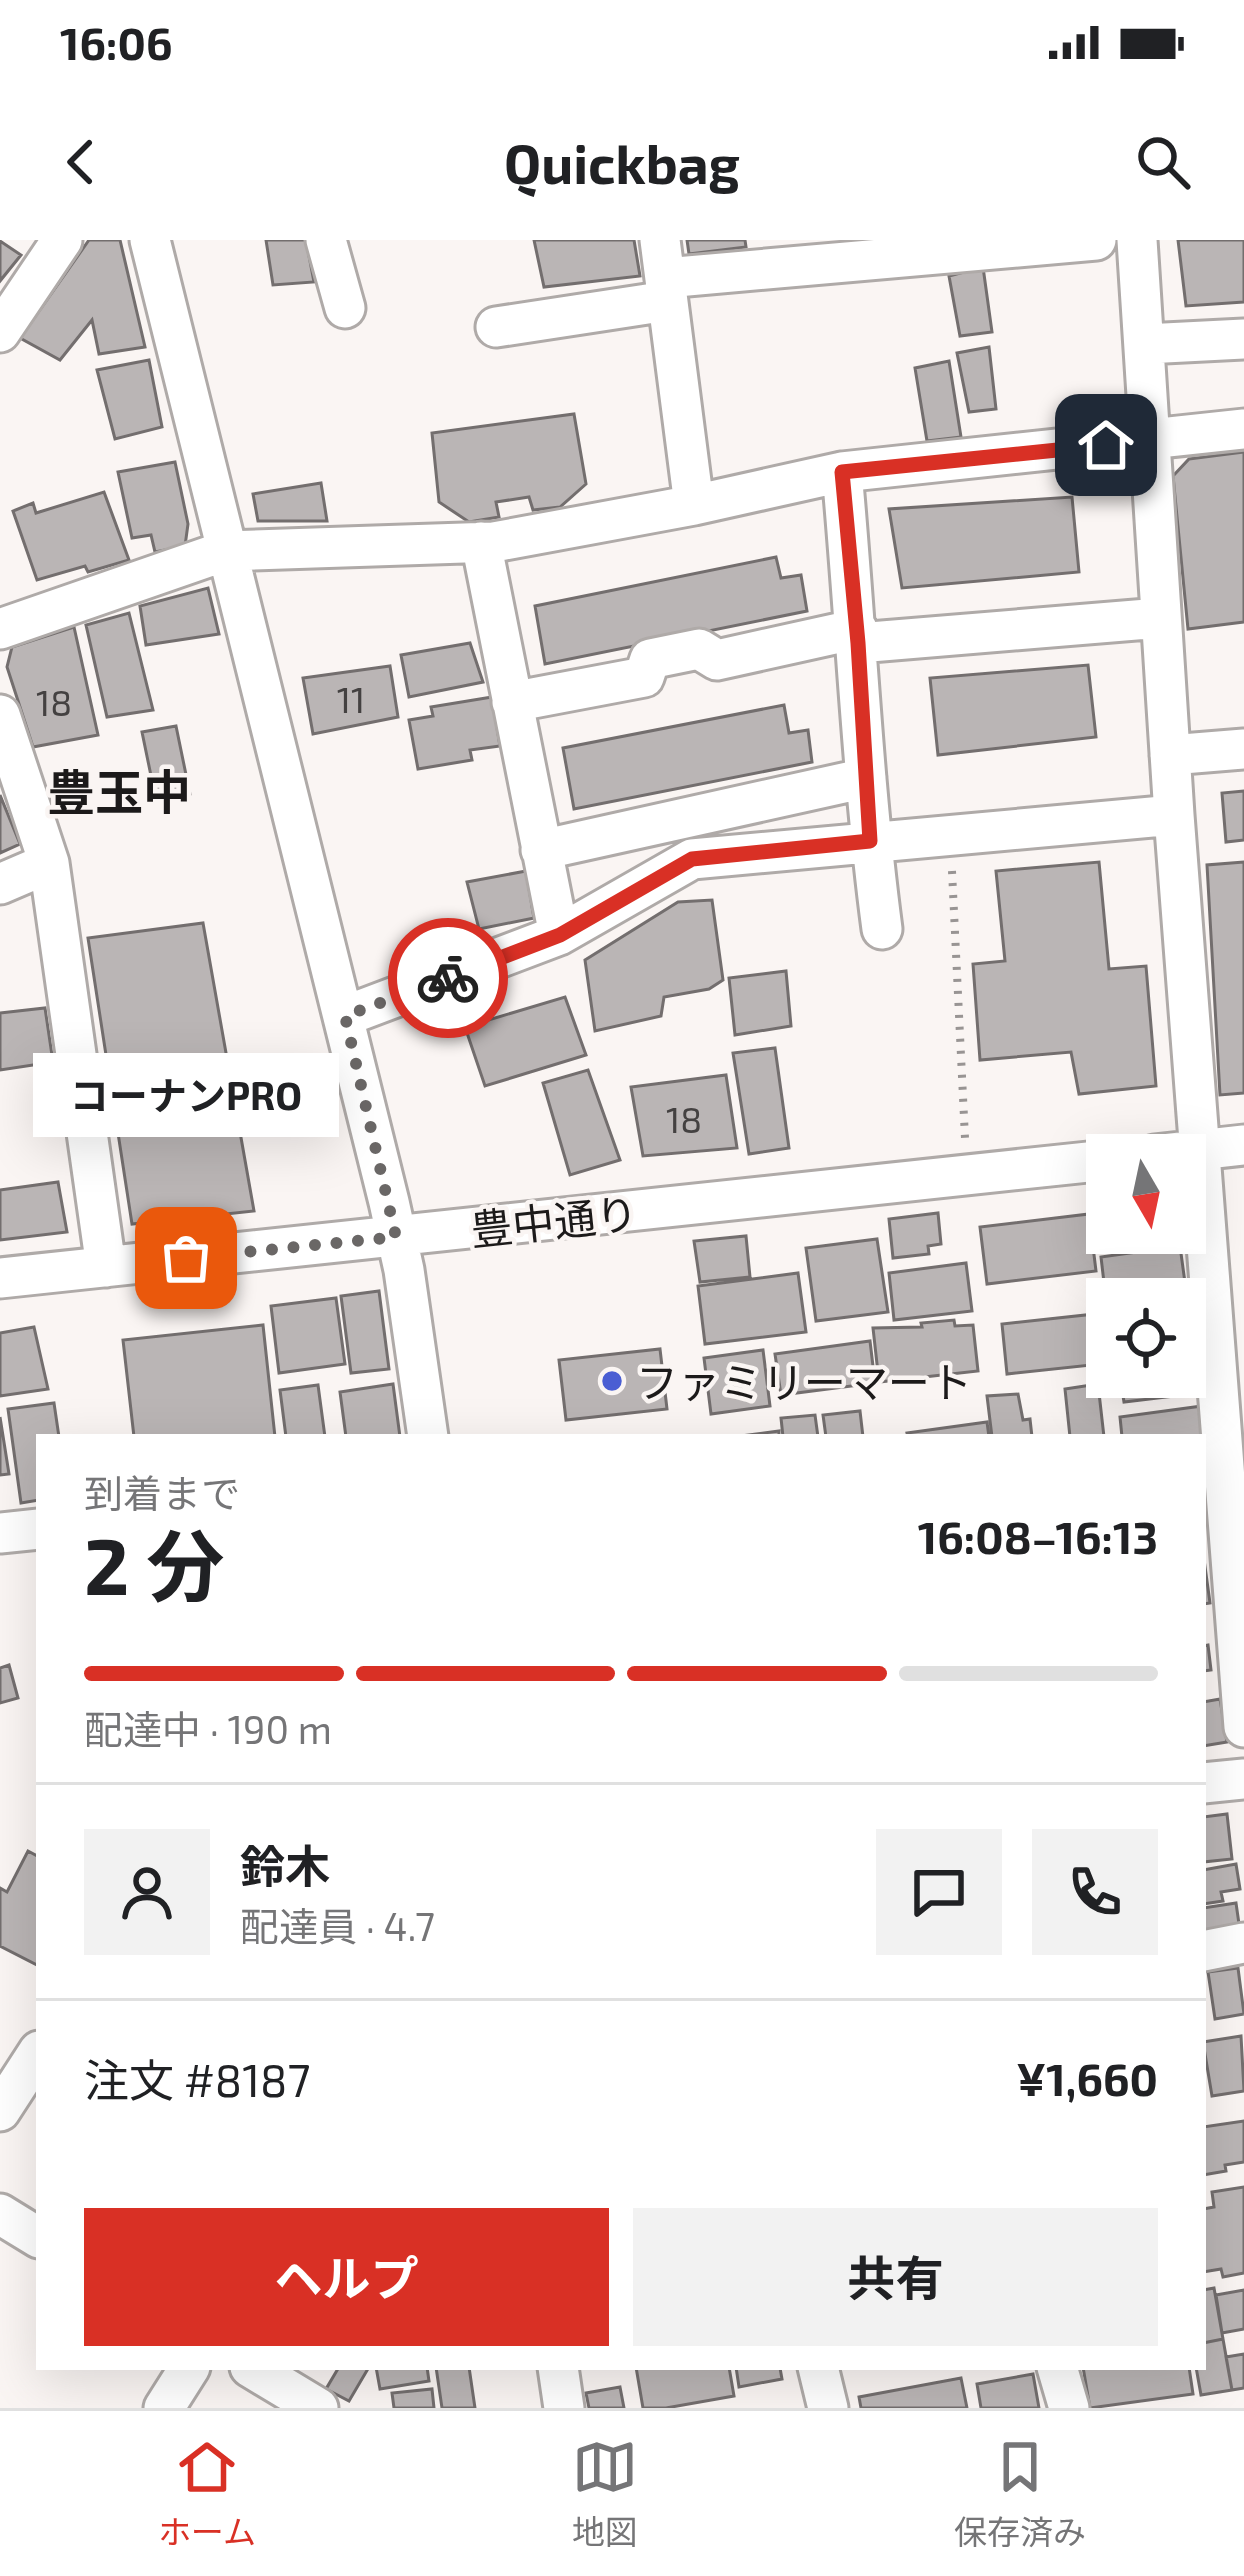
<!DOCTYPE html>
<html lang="ja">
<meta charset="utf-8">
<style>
body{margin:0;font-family:"Exo 2","Noto Sans JP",sans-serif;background:#f2f2f2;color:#202124;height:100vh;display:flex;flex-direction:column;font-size:45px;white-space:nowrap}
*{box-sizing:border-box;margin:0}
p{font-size:39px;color:#757577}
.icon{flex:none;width:66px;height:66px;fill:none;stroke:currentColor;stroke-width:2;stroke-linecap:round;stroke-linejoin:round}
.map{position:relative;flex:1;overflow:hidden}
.sheet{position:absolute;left:36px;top:1194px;width:1170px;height:936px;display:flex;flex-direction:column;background:#fff;border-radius:0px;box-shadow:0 12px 48px #0002}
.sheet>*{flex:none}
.needle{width:78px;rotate:171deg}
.buttons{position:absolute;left:1086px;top:894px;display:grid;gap:24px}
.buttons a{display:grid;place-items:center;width:120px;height:120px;border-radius:0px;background:#fff;box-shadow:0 12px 48px #0002;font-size:60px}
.pin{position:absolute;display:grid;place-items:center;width:102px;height:102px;color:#fff;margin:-51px;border-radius:24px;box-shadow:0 6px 18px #0006}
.courier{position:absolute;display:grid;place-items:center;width:120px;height:120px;margin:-60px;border:9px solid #d93025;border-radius:50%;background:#fff;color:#222;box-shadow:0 3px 15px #0007}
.bubble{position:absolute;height:84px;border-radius:0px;background:#fff;box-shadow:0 12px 48px #0002;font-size:39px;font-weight:700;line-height:84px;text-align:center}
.summary em{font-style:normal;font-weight:700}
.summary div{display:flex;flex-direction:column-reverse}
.summary{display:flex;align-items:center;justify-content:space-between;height:204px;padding:0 48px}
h1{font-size:78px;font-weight:700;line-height:90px}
.bar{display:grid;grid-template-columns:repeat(4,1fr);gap:18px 12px;align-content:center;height:144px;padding:0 48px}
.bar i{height:15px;border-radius:9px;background:#e0e0e0}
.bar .current{background:#d93025}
.bar p{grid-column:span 4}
.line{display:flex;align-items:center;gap:30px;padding:0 48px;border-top:3px solid #e0e0e0}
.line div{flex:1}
.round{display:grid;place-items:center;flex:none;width:126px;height:126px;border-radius:0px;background:#f2f2f2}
.primary-button{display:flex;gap:24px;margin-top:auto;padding:24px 48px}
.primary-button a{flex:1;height:138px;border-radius:0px;background:#d93025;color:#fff;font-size:48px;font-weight:700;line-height:138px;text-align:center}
.primary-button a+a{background:#f2f2f2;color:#202124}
.status{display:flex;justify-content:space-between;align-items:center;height:84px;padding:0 60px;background:#fff;direction:ltr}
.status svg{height:33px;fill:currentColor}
header{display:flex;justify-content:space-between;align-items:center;height:156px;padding:0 48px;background:#fff;font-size:54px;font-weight:700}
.dock{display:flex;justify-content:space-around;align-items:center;height:168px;border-top:3px solid #e0e0e0;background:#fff;font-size:33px;color:#757577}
.dock a{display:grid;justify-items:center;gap:6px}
.dock .current{color:#d93025}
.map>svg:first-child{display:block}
.building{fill:#bab5b5;stroke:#736e6e;stroke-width:3}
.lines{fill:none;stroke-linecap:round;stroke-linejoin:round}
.minor-casing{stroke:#afaaa8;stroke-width:45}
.path{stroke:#989493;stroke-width:8;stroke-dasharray:3 9;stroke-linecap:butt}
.minor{stroke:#fff;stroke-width:39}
.done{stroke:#6a6766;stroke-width:12;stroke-dasharray:0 21.6}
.route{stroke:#d93025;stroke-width:15}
.poi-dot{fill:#4a5ed3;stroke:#faf5f3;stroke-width:4.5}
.labels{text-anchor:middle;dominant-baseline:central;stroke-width:9;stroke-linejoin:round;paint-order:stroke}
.number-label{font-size:36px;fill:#444141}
.street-label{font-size:42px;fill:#1c1a1a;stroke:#faf5f3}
.poi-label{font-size:42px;fill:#1c1a1a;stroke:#faf5f3;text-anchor:start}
.quarter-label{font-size:48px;font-weight:bold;fill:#1c1a1a;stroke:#faf5f3}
</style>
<div class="status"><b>16:06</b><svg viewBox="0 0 49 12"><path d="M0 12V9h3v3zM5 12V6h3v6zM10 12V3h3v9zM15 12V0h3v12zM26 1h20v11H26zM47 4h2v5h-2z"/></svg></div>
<header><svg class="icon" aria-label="back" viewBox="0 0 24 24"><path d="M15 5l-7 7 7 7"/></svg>Quickbag<svg class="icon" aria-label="search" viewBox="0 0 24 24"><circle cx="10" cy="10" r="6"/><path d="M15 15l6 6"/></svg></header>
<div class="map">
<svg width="1244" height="2168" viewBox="0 0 1244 2168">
<rect width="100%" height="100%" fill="#faf5f3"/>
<path class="building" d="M89,0H120L145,107L99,114L92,80L60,120L20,98Z
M266,0H306L314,42L273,45Z
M534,0H634L640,36L544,47Z
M687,0H745L746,7L689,14Z
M1178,0H1244V62L1186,66Z
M0,1L21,15L0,41Z
M983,27L992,92L960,96L949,36Z
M989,107L996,169L969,172L957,113Z
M149,120L162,187L115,199L97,130Z
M949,121L961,197L927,201L915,128Z
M574,174L586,244L560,267L533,270L529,257L496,262L499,277L469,282L439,262L432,193Z
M1244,212V382L1188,389L1173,236L1189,219Z
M175,222L188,284L185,306L155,312L151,295L132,298L118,232Z
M321,243L327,281H258L253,254Z
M104,252L129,320L88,332L85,326L37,340L13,271L33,263L36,273Z
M1072,257L1079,332L902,348L889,269Z
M776,317L781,338L801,335L807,371L545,424L535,366Z
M208,348L219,394L146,405L140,366Z
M129,373L153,470L107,477L86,385Z
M74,387L98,495L33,507L7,427L12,407Z
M470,403L483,442L409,457L401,415Z
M1088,425L1096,497L938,515L930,438Z
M390,426L398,477L313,494L303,438Z
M492,457L500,506L470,510L472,520L418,529L409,480L433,476L431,467Z
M784,465L789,493L808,490L812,522L574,569L563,508Z
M176,486L190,554L156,560L142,492Z
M1244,551V600L1226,602L1222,553Z
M0,555L20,604L0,613Z
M1099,622L1109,729L1146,726L1156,846L1079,854L1071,812L980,820L973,724L1005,721L996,631Z
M1244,622V853L1220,855L1207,625Z
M526,631L534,678L479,689L467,642Z
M712,660L723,740L709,749L664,757L661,776L595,791L585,720L678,662Z
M203,683L254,971L132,984L88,698Z
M786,731L791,786L735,795L729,738Z
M565,757L586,815L485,846L465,787Z
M45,768L53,822L0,830V773Z
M775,808L789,908L749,914L733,813Z
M588,830L620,920L570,935L543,843Z
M726,835L737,908L643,916L631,847Z
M58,942L67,992L0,1000V950Z
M1095,957H1107V993H1123L1124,1004L1098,1006Z
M938,973L941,1004L928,1006L929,1014L893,1018L889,979Z
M1089,974L1096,1031L987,1044L980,987Z
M746,996L750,1037L700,1042L694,1001Z
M877,999L888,1072L816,1081L806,1008Z
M1180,1006L1186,1050L1106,1060L1101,1017Z
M966,1023L972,1071L894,1080L889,1033Z
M798,1033L806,1092L705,1104L698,1046Z
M379,1051L389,1129L351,1133L341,1056Z
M1189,1054L1194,1088L1185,1089V1059H1152Z
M336,1058L345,1124L279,1133L271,1066Z
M1095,1074L1101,1124L1007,1134L1002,1084Z
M954,1080L955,1086L973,1085L978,1131L879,1142L873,1088L922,1087L921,1083Z
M263,1085L275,1197H134L123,1100Z
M34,1087L48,1149L0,1156V1093Z
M870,1101L875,1143L781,1155L775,1114Z
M660,1109L667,1169L566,1180L559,1120Z
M763,1110L770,1166L711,1174L704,1118Z
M1120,1137H1173L1175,1156L1124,1162Z
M393,1144L400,1197H346L340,1152Z
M1098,1144L1104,1197H1070L1065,1149Z
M318,1145L325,1197H286L280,1150Z
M1018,1154L1023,1180L1030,1179L1032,1197H992L987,1156Z
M54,1163L59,1197H39V1260L21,1263L8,1169Z
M1202,1166L1208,1209L1203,1210V1197H1122L1120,1177Z
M860,1171L863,1197H826L823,1175Z
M815,1175L818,1197H783L781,1178Z
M0,1177L9,1234L0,1235Z
M987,1182L989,1197H908L907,1193Z
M779,1191V1197H733Z
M1203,1312L1210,1363L1203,1364Z
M1208,1405L1211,1430L1203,1431V1406Z
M9,1425L18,1458L0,1463V1428Z
M1220,1459L1227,1502L1203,1506V1462Z
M1227,1574L1232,1619L1203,1622V1577Z
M28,1611L39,1617V1726L0,1706V1648L7,1652Z
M1236,1624L1240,1649L1221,1652L1223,1661L1203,1664V1630Z
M1236,1663L1241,1698L1203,1703V1668Z
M1238,1728L1244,1774L1215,1779L1208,1732Z
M1241,1796L1244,1851L1212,1856L1203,1802Z
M1244,1881V1922L1225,1925L1226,1931L1203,1935V1887Z
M1244,1947V2033L1223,2037L1221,2029L1203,2032V1969L1214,1967L1212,1952Z
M1214,2048L1223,2099L1203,2103V2050Z
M1244,2050V2089L1222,2093L1216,2055Z
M1223,2099L1232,2150L1201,2155L1196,2127H1203V2103Z
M1244,2114V2148L1232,2150L1226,2117Z
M339,2127H369L349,2161L326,2149Z
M376,2127H427L429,2141L380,2149Z
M436,2127H469L475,2168H442Z
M636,2127H729L734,2156L666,2168H643Z
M736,2127H786L780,2128L782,2139L739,2147Z
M1083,2127H1189L1193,2154L1090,2168Z
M1033,2134L1039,2168H981L977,2144Z
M961,2138L967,2168H861L859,2157Z
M620,2147L624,2168H589L586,2153Z
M432,2149L434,2168H394L392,2153Z"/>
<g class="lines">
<g class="minor-casing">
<path id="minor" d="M150,0L389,962L404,1030L428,1197
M326,0L345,68
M660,0L694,265
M1137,0L1174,575L1244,1487
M665,38L1096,0
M496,87L667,61
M0,92L62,0
M1145,104L1244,99
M842,232C856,384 862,538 882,689
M481,302L559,695
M0,389L225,311L494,302L694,265L842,232L1244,189
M858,403L1160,378
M512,462L644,437L650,419L699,409L717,420L857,389
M0,475L49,623L106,1027
M1170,515L1244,509
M541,610L866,538
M0,644L49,623
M345,776L559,695L692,619L1174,575
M1154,915L1244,905
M0,1038L1107,920
M0,1293L39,1289
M1203,1543L1244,1539
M1203,1711L1244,1703
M0,1871L39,1811
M0,1974L39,1998
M250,2127L318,2168
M558,2127L564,2168
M818,2127L828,2168
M1057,2127L1069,2168
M164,2168L190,2127"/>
</g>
<path class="path" d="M952,631L965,898"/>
<use href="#minor" class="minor"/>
</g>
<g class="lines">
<path class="done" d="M186,1018L396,997L345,776L448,738"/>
<path class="route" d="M448,738L560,695L692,619L870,601L858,403L842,232L1106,205"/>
</g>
<circle class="poi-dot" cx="612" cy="1141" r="12"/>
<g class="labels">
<g class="number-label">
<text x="351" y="458">11</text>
<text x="54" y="461">18</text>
<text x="684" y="878">18</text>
</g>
<g class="street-label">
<text transform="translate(554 980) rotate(-6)">豊中通り</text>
</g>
<g class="poi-label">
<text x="636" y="1141">ファミリーマート</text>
</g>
<g class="quarter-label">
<text x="119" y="551">豊玉中</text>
</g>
</g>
</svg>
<div class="buttons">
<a><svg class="needle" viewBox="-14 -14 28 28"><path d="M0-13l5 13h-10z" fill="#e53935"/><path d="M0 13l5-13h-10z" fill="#757577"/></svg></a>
<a><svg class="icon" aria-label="locate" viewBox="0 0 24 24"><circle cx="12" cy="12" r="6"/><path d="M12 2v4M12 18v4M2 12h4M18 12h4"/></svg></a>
</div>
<div class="pin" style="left:186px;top:1018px;background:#ea580c"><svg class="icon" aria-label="bag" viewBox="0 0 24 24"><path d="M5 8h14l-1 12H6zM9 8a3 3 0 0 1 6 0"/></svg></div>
<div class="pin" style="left:1106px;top:205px;background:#1f2937"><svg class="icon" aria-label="home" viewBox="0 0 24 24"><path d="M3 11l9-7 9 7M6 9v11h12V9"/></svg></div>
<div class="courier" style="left:448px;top:738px"><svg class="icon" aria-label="bike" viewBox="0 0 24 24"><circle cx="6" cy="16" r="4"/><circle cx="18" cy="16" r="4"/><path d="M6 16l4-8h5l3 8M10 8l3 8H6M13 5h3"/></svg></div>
<div class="bubble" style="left:33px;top:813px;width:306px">コーナンPRO</div>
<section class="sheet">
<div class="summary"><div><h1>2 分</h1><p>到着まで</p></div><em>16:08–16:13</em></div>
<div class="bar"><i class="current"></i><i class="current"></i><i class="current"></i><i></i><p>配達中 · 190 m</p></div>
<div class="line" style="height:216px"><a class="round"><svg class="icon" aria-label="person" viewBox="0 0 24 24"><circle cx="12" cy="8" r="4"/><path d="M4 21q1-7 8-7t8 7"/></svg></a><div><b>鈴木</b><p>配達員 · 4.7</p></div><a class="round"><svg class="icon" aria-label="chat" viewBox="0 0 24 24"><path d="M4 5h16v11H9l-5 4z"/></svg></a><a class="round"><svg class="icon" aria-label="phone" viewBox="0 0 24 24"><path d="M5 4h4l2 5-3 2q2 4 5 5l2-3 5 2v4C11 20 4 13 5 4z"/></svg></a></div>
<div class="line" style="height:156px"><div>注文 #8187</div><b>¥1,660</b></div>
<div class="primary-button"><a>ヘルプ</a><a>共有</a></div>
</section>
</div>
<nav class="dock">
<a class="current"><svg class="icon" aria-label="home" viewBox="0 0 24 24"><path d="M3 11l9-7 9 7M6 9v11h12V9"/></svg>ホーム</a>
<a><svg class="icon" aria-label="map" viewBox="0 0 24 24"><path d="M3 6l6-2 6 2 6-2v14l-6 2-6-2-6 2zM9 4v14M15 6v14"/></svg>地図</a>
<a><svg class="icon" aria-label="saved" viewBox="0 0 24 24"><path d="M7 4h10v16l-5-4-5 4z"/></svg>保存済み</a>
</nav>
